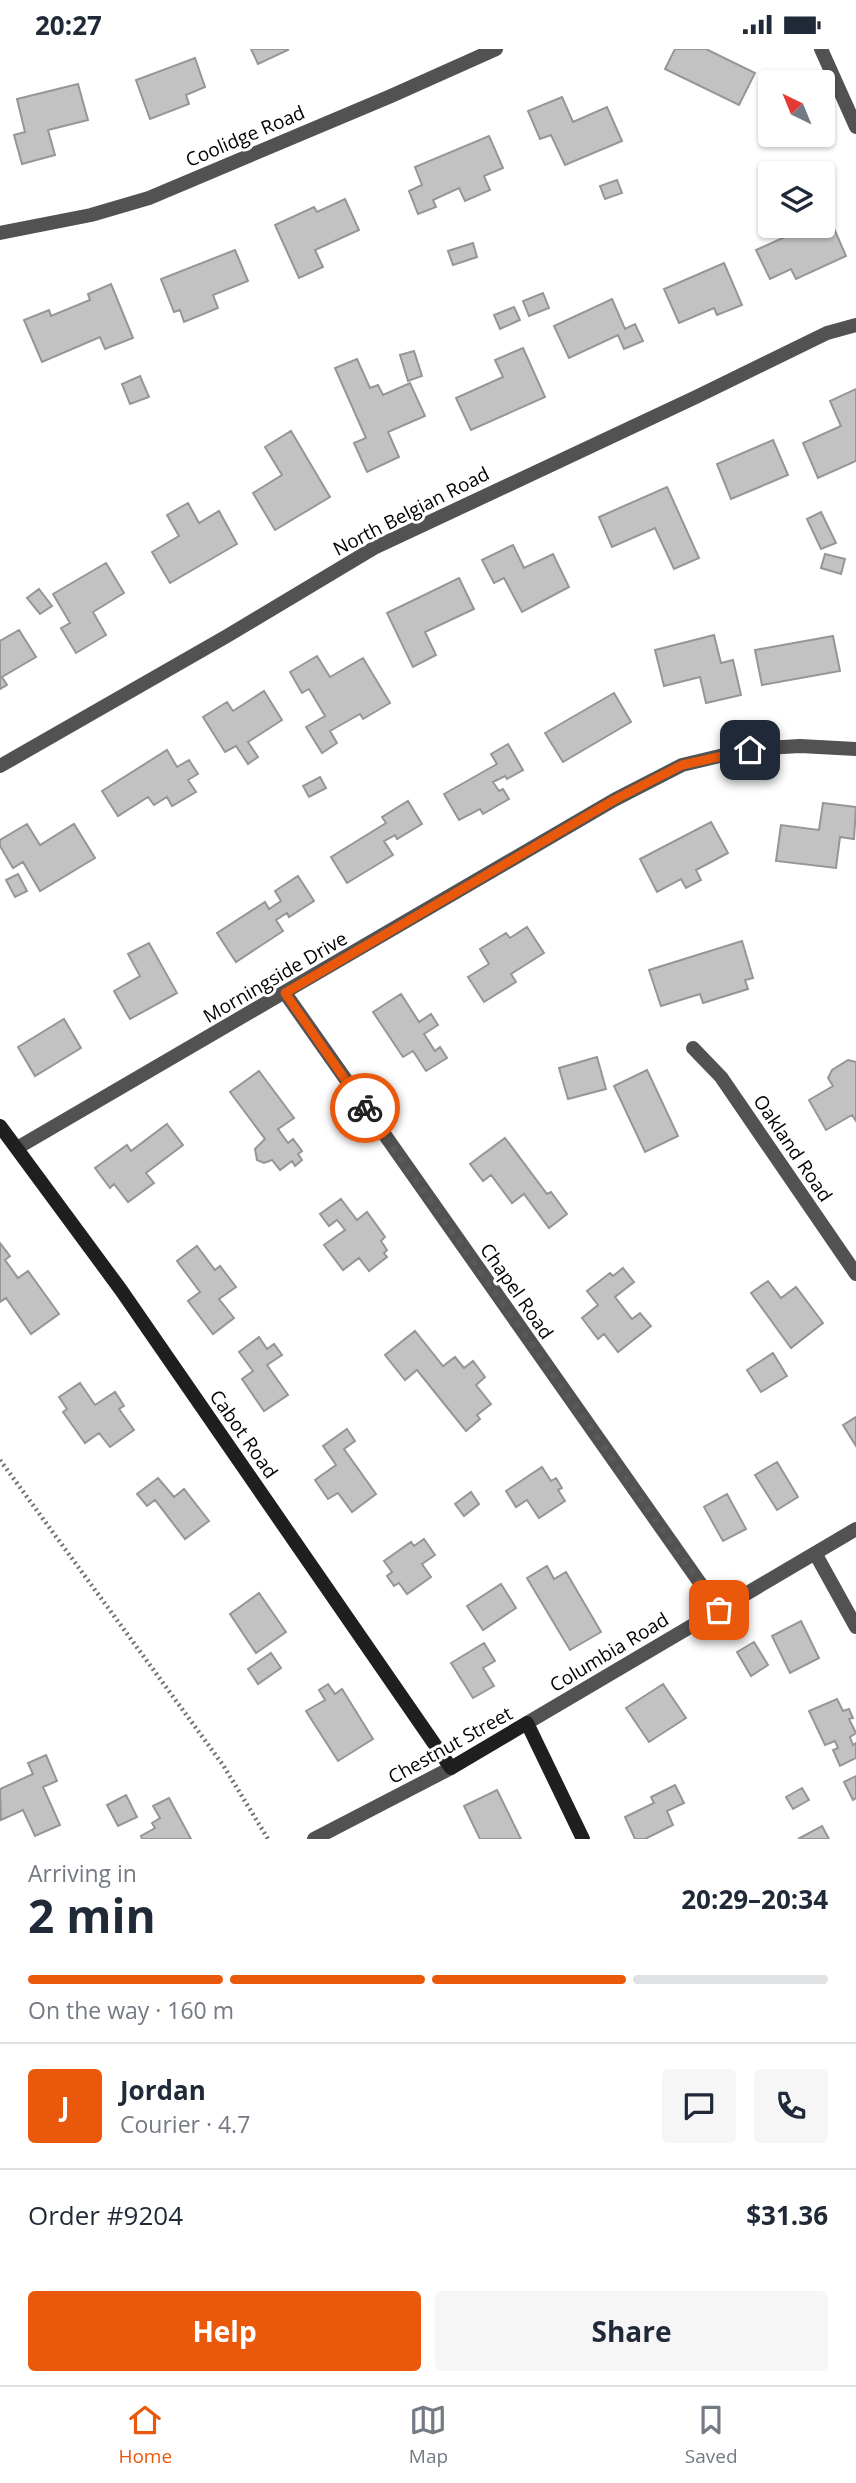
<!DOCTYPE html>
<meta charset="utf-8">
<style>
body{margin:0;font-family:"Open Sans",sans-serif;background:#f6f6f7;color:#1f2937;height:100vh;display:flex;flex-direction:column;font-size:26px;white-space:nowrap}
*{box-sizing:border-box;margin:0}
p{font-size:23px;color:#747a83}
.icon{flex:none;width:38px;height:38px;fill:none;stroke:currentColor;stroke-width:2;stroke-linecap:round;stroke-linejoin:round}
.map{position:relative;height:1790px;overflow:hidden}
.panel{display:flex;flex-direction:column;background:#fff;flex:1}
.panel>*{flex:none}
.needle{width:46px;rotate:317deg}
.controls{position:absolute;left:758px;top:21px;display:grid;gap:14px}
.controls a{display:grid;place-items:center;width:77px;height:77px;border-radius:7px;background:#fff;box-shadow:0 2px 5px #0004;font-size:35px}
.pin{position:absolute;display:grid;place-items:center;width:60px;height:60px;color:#fff;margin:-30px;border-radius:14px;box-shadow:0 4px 10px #0006}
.courier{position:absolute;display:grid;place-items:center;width:70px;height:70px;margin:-35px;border:5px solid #ea580c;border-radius:50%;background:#fff;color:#222;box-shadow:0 2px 9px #0007}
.overview em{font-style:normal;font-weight:700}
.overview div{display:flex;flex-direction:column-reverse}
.overview{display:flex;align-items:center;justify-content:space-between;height:119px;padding:0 28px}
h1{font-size:46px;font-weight:700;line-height:52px}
.bar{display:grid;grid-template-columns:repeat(4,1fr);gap:10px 7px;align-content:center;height:84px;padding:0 28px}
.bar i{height:9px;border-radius:5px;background:#e0e1e3}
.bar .current{background:#ea580c}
.bar p{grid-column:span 4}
.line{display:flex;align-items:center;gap:18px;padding:0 28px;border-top:2px solid #e0e1e3}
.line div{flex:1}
.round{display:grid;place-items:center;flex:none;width:74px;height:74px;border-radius:7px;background:#f6f6f7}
.action{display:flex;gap:14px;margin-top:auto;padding:14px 28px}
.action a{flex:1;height:80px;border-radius:7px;background:#ea580c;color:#fff;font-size:28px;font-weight:700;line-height:80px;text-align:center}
.action a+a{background:#f6f6f7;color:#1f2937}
.status{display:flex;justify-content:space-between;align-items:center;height:49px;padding:0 35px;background:#fff;direction:ltr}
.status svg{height:19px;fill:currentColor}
.tabs{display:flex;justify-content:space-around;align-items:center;height:98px;border-top:2px solid #e0e1e3;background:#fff;font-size:19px;color:#747a83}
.tabs a{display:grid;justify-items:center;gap:4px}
.tabs .current{color:#ea580c}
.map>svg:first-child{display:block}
.building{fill:#c2c2c2;stroke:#969696;stroke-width:2}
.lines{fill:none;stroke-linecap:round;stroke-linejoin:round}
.path{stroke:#747474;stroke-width:4.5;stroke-dasharray:2 3.5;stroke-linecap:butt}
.street{stroke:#525252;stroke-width:14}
.secondary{stroke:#1f1f1f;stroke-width:14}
.done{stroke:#595959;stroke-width:7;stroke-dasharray:0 12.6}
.route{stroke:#ea580c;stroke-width:9}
.labels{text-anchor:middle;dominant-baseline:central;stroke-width:6;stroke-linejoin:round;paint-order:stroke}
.street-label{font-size:19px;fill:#000;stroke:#fff}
</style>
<div class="status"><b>20:27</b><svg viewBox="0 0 49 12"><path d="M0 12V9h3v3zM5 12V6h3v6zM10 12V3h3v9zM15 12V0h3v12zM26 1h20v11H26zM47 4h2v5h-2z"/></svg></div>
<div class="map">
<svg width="856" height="1790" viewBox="0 0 856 1790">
<rect width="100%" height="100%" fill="#fff"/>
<path class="building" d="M251,0H287L288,1L258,15Z
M675,0H706L755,24L739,56L665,20Z
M195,9L205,38L186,46L189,55L150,70L136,31Z
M78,35L88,71L48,81L55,106L22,115L14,86L25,83L17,50Z
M562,48L573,73L607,58L622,92L565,116L551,86L540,90L528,62Z
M489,87L503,119L484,127L490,141L465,152L459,139L433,151L436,158L418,165L409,142L422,136L415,118Z
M617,131L622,144L605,150L600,137Z
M345,150L359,181L315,201L323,218L299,229L275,176L314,158L317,163Z
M829,168L846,207L796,230L791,220L770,230L756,201L809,177H822V171Z
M473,194L477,208L453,216L448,202Z
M235,201L248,232L213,246L218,259L184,273L180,261L174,263L161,230Z
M724,214L742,256L717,266L714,259L679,274L664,240Z
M111,235L133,289L105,300L100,288L42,313L24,271L49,261L51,267L90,251L88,245Z
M543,244L549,259L529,267L523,252Z
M612,250L625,280L635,275L643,292L624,300L618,286L569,309L554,277Z
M514,258L520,271L500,280L494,266Z
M523,299L545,348L471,381L456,349L503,328L495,311Z
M414,302L422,327L408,332L400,306Z
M357,310L370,339L378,336L383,346L410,334L425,367L388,383L399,408L367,423L354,394L366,389L335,319Z
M140,327L149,348L130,355L122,335Z
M856,340V412L818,429L803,394L841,377L830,352Z
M291,382L330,448L275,481L253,444L282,426L265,398Z
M773,391L788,426L731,450L717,415Z
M667,438L699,509L674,520L655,479L612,498L599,468Z
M188,454L199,474L219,462L237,495L170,534L152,503L179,487L167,466Z
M821,463L836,494L821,500L807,470Z
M513,496L524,519L553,505L569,538L522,563L504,529L494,534L482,511Z
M825,505L845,510L841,525L821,519Z
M106,514L124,544L93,563L106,586L76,604L61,579L70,574L53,545Z
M459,529L474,560L425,583L436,606L413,618L387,564Z
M39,540L52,557L40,565L27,549Z
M19,581L36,608L2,628L7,636L0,640V592Z
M714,586L721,614L733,611L741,646L706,654L700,628L664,637L655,601Z
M833,587L840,622L762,636L755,601Z
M317,607L330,628L363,609L390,654L363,670L360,665L330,682L337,694L322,704L306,678L325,667L309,640L302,644L290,623Z
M264,642L282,671L248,693L258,708L248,715L236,697L225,703L203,668L227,653L233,662Z
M614,644L631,673L563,713L545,684Z
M508,695L523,721L507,730L505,727L493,733L499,742L503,740L509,750L483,765L480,760L459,771L444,745L497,715L491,705Z
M167,701L177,718L189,711L198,725L188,731L196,743L172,757L167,748L154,756L148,748L118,767L102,742Z
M320,728L326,739L309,748L303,737Z
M408,752L422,775L397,790L395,786L384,792L393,806L347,834L331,808L386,774L382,768Z
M823,754L856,758L854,790L840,788L836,819L776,812L781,776L819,781Z
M711,773L728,804L696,821L701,831L686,839L681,830L657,843L640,810Z
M27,775L40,796L74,775L95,809L40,842L23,813L13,819L0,797V791Z
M18,825L27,842L15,848L6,831Z
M298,827L314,852L289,868L287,864L276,871L283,882L236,913L217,884L265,853L269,860L281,852L275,842Z
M527,878L544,904L511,925L516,933L484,953L468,928L489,915L480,900L506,884L510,889Z
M742,892L753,929L745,931L748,940L703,954L700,945L661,957L649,921Z
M149,894L177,944L130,970L114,942L140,927L128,905Z
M401,945L419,973L431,965L438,976L424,985L435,1002L440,998L447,1009L426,1022L413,1002L403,1008L373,963Z
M64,970L81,999L35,1027L18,998Z
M597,1008L606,1040L568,1050L559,1019Z
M848,1011L856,1013V1072L852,1066L826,1081L809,1051L833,1037L828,1029L832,1021Z
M647,1021L678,1087L645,1103L614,1037Z
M259,1022L294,1069L278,1080L288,1094L293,1090L302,1102L298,1105L302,1111L295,1117L292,1112L280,1121L272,1111L264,1114L257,1111L255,1100L265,1090L230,1043Z
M167,1075L183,1096L146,1124L154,1134L128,1153L114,1135L110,1139L95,1119L127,1096L131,1102Z
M505,1089L547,1145L551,1143L567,1165L549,1179L524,1145L512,1154L491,1126L483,1132L470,1115Z
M341,1150L357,1171L367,1163L385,1188L381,1192L387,1201L384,1204L387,1208L369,1222L359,1209L343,1221L324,1196L345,1181L337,1171L329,1177L320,1165Z
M0,1194L10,1207L5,1211L18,1229L28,1222L59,1265L31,1285L6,1249L0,1253Z
M197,1197L215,1221L220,1217L236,1238L219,1250L234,1269L213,1285L188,1252L200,1243L177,1212Z
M623,1219L634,1233L615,1248L632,1270L640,1264L651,1277L618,1303L604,1285L598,1290L582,1269L598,1256L587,1242L610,1224L613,1227Z
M768,1232L781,1249L796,1238L823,1274L791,1299L751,1244Z
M415,1282L443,1317L455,1308L464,1319L473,1312L485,1328L476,1336L491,1355L477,1366L480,1370L466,1382L417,1321L405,1331L385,1306Z
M259,1288L267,1300L274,1295L282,1306L267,1316L288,1346L264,1362L242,1330L253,1322L239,1303Z
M773,1304L787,1327L761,1343L747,1321Z
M80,1334L95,1356L115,1343L124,1357L119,1360L134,1381L110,1398L99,1384L85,1394L63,1363L67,1360L59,1348Z
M856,1368V1397L843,1376Z
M347,1380L355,1392L344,1400L376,1445L352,1463L338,1444L328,1450L315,1431L336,1416L323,1397Z
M777,1413L798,1448L777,1461L755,1426Z
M542,1418L551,1432L556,1429L562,1439L558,1441L565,1452L539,1469L527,1451L516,1458L506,1442Z
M158,1429L174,1448L184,1440L209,1472L185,1490L155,1451L147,1457L137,1445Z
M471,1443L479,1455L464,1467L455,1455Z
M727,1445L746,1480L723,1492L704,1458Z
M424,1490L435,1506L422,1515L431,1528L407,1545L399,1534L394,1537L387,1527L392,1523L384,1512L411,1493L414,1497Z
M547,1517L554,1530L566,1523L601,1583L570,1601L527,1529Z
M501,1535L516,1559L483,1581L467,1557Z
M259,1544L286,1583L256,1604L230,1565Z
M801,1572L819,1609L790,1624L772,1587Z
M754,1593L768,1616L751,1627L737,1603Z
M484,1594L495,1612L483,1619L494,1637L473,1649L451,1614Z
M271,1604L281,1619L258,1635L248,1620Z
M328,1635L335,1645L342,1640L373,1690L338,1712L306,1662L325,1651L319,1641Z
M663,1635L686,1669L649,1693L626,1659Z
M837,1650L843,1662L849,1660L853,1669L849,1670L856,1684L850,1688L853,1696L856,1694V1709L840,1717L833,1701L838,1699L835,1692L825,1696L809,1662Z
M46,1706L57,1732L43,1738L60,1776L35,1787L23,1761L1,1771L0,1740L33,1725L28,1714Z
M856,1727V1749L853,1751L844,1733Z
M675,1736L684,1754L667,1762L673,1776L645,1790H635L625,1768L654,1754L651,1748Z
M802,1739L809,1751L793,1760L786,1748Z
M497,1741L521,1790H480L464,1757Z
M126,1746L137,1768L118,1777L107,1756Z
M169,1749L191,1790H142L141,1787L155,1779L152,1774L160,1769L153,1757Z
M822,1777L829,1790H798Z"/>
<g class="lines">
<path class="path" d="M0,1411L223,1716L268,1790"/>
<path class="street" d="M821,0L856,78
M0,184L91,166L149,149L391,47L496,0
M0,717L227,587L374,499L696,348L827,284L856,276
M285,944L719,1561
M693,999L721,1028L856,1225
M17,1099L614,751L682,716L749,700L800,697L856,700
M815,1504L856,1578
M527,1674L856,1480
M314,1790L451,1719"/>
<path class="secondary" d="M0,1077L121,1241L451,1719L527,1674L583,1790"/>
</g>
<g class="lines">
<path class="done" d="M365,1059L719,1561"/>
<path class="route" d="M365,1059L285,944L614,751L682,716L750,701"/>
</g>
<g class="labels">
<g class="street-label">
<text transform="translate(245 87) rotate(-23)">Coolidge Road</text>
<text transform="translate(411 462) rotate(-27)">North Belgian Road</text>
<text transform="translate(275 928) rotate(-30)">Morningside Drive</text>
<text transform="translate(793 1099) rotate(56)">Oakland Road</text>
<text transform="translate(517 1242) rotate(55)">Chapel Road</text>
<text transform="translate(244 1385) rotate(55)">Cabot Road</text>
<text transform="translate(609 1603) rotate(-31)">Columbia Road</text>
<text transform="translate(450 1696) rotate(-29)">Chestnut Street</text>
</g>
</g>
</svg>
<div class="controls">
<a><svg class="needle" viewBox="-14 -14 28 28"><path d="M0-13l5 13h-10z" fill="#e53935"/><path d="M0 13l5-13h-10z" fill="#747a83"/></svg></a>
<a><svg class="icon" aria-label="layers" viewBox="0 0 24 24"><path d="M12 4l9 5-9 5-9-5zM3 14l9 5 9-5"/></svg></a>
</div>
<div class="pin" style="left:719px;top:1561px;background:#ea580c"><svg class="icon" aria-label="bag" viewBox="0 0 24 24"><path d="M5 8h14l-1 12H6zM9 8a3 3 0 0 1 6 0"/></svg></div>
<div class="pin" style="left:750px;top:701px;background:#1f2937"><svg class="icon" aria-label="home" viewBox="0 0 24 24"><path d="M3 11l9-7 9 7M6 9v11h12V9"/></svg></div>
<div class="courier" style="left:365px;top:1059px"><svg class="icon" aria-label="bike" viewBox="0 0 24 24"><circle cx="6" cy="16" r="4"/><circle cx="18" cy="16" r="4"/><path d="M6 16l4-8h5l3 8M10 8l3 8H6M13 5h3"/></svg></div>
</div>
<section class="panel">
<div class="overview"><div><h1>2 min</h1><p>Arriving in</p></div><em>20:29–20:34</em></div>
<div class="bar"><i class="current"></i><i class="current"></i><i class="current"></i><i></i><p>On the way · 160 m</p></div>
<div class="line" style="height:126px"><b class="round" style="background:#ea580c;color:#fff">J</b><div><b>Jordan</b><p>Courier · 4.7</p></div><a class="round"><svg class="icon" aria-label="chat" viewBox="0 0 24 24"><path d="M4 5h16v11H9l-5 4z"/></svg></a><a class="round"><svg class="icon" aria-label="phone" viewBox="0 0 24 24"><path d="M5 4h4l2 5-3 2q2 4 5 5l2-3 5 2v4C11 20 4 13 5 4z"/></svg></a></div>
<div class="line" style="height:91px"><div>Order #9204</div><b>$31.36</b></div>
<div class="action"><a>Help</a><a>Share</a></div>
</section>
<nav class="tabs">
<a class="current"><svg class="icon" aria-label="home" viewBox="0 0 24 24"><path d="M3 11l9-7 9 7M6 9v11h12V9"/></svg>Home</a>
<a><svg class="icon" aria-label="map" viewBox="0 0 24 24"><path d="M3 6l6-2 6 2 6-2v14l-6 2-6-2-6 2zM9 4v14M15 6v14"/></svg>Map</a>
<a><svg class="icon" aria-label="saved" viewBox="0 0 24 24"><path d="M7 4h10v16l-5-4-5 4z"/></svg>Saved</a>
</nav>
